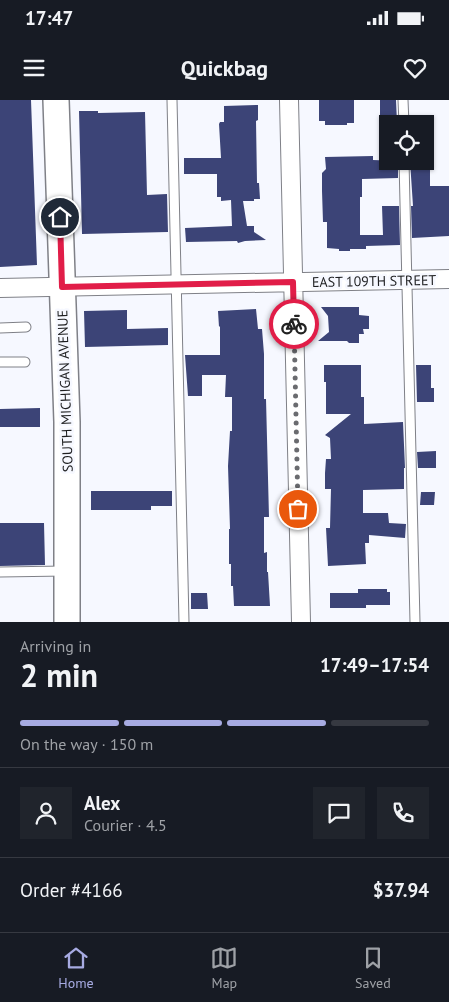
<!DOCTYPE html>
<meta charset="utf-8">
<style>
body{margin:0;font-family:"PT Sans",sans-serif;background:#20242c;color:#f1f3f6;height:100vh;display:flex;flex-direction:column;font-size:19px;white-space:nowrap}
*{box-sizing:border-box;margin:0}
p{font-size:16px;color:#9ea1a6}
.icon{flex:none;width:28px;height:28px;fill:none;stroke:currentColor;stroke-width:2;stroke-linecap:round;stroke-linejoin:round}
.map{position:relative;height:522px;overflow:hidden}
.panel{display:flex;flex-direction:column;background:#171b24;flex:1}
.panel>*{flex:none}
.controls{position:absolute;left:379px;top:15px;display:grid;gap:10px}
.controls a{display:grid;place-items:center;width:55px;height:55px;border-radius:0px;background:#171b24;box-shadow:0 1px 4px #0004;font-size:25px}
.pin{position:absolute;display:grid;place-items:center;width:42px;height:42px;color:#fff;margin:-21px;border:2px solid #fff;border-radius:50%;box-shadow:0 1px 5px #0007}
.courier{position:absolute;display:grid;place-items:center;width:50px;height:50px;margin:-25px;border:4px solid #e11d48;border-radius:50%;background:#fff;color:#222;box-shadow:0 1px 6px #0007}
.summary em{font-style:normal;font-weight:700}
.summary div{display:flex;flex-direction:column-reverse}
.summary{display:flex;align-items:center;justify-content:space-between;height:85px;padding:0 20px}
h1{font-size:32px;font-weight:700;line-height:38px}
.bar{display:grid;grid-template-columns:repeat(4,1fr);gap:8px 5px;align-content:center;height:60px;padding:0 20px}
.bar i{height:6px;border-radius:4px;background:#363941}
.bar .active{background:#a7abe2}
.bar p{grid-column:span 4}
.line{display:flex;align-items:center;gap:12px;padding:0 20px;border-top:1px solid #363941}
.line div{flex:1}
.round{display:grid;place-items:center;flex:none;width:52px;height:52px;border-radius:0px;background:#20242c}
.status{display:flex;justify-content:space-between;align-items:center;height:35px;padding:0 25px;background:#171b24;direction:ltr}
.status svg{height:14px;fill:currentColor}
header{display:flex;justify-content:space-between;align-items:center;height:65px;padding:0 20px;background:#171b24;font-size:22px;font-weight:700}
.tab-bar{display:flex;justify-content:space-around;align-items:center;height:70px;border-top:1px solid #363941;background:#171b24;font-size:14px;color:#9ea1a6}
.tab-bar a{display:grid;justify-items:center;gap:2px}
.tab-bar .active{color:#a7abe2}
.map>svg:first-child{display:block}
.building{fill:#3c4477}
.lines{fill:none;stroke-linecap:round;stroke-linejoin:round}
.service-casing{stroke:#7f8087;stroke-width:11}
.minor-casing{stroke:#7f8087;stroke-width:20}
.secondary-casing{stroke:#7f8087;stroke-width:28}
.service{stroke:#fff;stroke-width:9}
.minor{stroke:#fff;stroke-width:18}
.secondary{stroke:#fff;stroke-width:25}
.done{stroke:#6a6b6f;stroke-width:5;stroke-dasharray:0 9}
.route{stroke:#e11d48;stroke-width:6}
.labels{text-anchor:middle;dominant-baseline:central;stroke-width:5;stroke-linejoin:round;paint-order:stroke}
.street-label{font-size:14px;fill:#1e1f21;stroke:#f6f8ff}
</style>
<div class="status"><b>17:47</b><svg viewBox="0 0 49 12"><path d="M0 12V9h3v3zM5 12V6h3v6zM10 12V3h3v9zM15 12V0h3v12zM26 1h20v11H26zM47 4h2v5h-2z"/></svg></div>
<header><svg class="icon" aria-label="menu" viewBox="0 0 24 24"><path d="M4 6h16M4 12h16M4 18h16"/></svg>Quickbag<svg class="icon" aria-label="heart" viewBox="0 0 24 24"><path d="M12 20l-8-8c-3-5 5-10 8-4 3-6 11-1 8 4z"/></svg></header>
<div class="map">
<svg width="449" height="522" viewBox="0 0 449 522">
<rect width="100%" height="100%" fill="#f6f8ff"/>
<path class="building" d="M0,0H31L37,165L0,167Z
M319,0H354V23H347V25H325V21H319Z
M380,0H396L397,23H380Z
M258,5V20L256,21L257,83H259L260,99H254V101H243L247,126H254V132L266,140L245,141L238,143L237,141L186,142L185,128L232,126L231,100L221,101V97H217V74H184V58H221L219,24L220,22H224V6Z
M79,11H98V13L145,12L147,95L167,94L168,132L82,134Z
M373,56V60L398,61V78L362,79V97H360V135H383L382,106H399L400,145L366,146V149H350V151H339V149L327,148V122H323L322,91V73L326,69L325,57Z
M410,61H430V86H449V136L412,138L411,106H413Z
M321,207H359V215L369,216V229H363L364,234H359V243H349L347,241H318L329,232L328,216Z
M256,209L258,229H262L264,254V299H266L269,417H264V453L267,452V472H268L270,506H234L233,486H231V464H229V429H230L228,366L230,331H232V297H225L226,275H202V296H188L185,255H220V226L219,227L218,211Z
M127,210V229L168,228V245L85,247L84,211Z
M324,265H361V297H364V324L403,322L405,368H404V389L363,390V413H388L389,423L406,424L405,438L369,435V443H365L366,464L328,466L326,428H330L331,389H325V373L326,359H331L330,338L325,335L351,314H326V282H324Z
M416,265H431V288H434V302H417Z
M40,308V327H0V309Z
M436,351V368H418L417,352Z
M91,391H172V406H151V410H91Z
M421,392H435L434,405H420Z
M0,423H44L45,465L0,466Z
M358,489H387V492H390V505H366V508H330V493H358Z
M191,493H207L208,509H191Z"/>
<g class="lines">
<g class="service-casing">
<path id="service" d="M172,0L184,522
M403,0L404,24
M404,61L415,522
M0,228L26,227
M0,262H25
M0,472L65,471"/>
</g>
<g class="minor-casing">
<path id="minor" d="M289,0L301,522
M0,188L449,179"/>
</g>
<g class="secondary-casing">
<path id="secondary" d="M56,0L67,322V522"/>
</g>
<use href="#service" class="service"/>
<use href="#minor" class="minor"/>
<use href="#secondary" class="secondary"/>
</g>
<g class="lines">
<path class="done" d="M294,224L298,409"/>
<path class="route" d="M60,117L62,187L293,182L294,224"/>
</g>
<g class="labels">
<g class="street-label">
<text transform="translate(374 181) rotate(-1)">EAST 109TH STREET</text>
<text transform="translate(65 291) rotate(-92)">SOUTH MICHIGAN AVENUE</text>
</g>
</g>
</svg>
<div class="controls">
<a><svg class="icon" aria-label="locate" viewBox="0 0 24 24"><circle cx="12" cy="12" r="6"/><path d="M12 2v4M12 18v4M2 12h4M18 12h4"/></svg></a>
</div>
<div class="pin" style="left:298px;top:409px;background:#ea580c"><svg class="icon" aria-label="bag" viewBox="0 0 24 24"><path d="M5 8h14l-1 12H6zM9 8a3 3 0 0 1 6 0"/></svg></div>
<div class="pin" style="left:60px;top:117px;background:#1f2937"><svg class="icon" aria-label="home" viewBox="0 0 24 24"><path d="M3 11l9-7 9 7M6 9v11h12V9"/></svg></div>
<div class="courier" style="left:294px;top:224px"><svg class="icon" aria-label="bike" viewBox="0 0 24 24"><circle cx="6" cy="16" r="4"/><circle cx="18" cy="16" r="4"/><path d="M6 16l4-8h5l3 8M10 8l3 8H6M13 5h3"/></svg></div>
</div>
<section class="panel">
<div class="summary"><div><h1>2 min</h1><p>Arriving in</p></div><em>17:49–17:54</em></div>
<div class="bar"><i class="active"></i><i class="active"></i><i class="active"></i><i></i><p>On the way · 150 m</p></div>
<div class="line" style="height:90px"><a class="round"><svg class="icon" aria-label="person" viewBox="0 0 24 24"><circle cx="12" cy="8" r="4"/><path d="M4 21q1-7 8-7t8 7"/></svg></a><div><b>Alex</b><p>Courier · 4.5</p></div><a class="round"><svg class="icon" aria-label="chat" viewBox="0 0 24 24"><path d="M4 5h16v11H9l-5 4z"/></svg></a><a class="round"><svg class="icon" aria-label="phone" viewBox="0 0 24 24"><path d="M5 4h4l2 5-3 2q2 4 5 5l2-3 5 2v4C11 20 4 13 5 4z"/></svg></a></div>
<div class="line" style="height:65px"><div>Order #4166</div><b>$37.94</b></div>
</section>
<nav class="tab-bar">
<a class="active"><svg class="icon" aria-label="home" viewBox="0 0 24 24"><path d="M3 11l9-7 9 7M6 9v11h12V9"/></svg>Home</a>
<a><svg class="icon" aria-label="map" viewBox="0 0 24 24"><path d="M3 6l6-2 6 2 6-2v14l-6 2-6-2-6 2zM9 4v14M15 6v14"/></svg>Map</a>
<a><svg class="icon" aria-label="saved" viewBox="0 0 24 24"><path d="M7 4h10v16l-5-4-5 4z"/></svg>Saved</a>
</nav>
